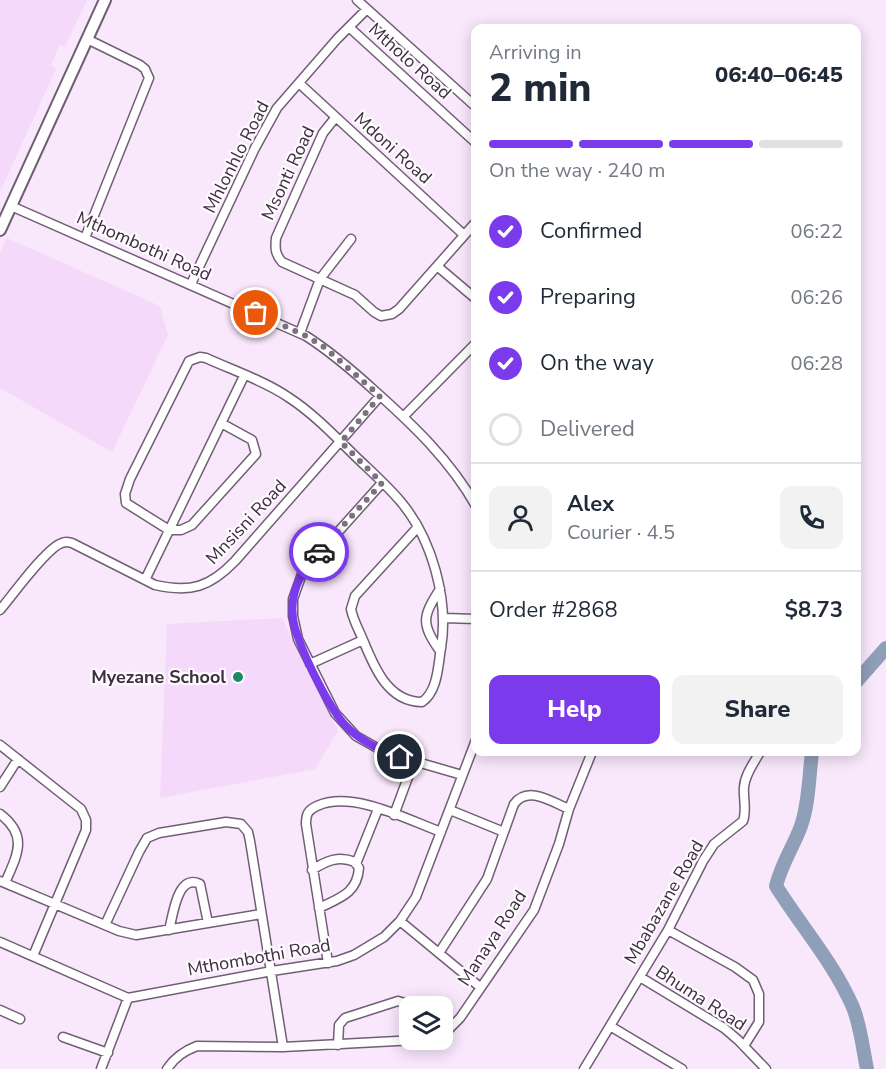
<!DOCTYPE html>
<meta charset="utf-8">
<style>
body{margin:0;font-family:"Nunito Sans",sans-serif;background:#f2f2f3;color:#1f2937;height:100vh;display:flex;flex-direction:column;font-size:22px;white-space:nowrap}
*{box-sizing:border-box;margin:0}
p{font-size:20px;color:#747a83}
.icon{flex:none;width:33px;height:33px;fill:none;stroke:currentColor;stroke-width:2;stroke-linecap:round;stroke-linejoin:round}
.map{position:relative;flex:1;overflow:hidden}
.panel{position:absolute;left:471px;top:24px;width:390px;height:732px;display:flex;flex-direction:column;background:#fff;border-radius:12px;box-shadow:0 3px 15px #0003}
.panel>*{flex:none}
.tools{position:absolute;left:399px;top:996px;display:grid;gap:12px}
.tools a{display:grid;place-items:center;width:54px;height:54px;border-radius:12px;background:#fff;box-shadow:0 3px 15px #0003;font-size:30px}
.pin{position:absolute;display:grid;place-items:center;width:51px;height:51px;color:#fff;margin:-26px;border:3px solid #fff;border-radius:50%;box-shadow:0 2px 6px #0007}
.courier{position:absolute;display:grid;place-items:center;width:60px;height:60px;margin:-30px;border:4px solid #7c3aed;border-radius:50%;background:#fff;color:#222;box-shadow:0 2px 8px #0007}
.summary em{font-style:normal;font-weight:800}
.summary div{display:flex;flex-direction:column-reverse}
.summary{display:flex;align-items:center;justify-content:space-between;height:102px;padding:0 18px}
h1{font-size:39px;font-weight:800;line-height:45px}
.bar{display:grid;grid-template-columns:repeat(4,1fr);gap:9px 6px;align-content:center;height:72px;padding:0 18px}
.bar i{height:8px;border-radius:4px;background:#e0e1e3}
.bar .current{background:#7c3aed}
.bar p{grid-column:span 4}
.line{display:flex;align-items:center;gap:15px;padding:0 18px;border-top:2px solid #e0e1e3}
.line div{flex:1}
.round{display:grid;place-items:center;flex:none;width:63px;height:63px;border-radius:12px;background:#f2f2f3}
ol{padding:0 18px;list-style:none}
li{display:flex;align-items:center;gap:18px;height:66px}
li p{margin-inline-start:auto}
li .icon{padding:6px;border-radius:50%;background:#7c3aed;color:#fff;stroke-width:4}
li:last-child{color:#747a83}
li i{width:33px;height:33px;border:3px solid #e0e1e3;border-radius:50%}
.primary-button{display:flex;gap:12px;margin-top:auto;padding:12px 18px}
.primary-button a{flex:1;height:69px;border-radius:12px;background:#7c3aed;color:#fff;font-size:24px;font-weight:800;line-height:69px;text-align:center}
.primary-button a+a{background:#f2f2f3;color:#1f2937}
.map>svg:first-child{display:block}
.built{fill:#f4d9fa}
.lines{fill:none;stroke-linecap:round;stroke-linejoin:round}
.river{stroke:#8f9fb8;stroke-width:14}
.minor-casing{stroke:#715e75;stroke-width:11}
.tertiary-casing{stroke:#715e75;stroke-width:14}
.minor{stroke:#fff;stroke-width:8}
.tertiary{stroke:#fff;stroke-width:10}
.done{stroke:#7d717f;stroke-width:6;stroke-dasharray:0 10.8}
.route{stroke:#7c3aed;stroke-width:8}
.poi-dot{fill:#1e8967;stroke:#fefaff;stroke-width:2}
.labels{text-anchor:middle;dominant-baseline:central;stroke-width:4.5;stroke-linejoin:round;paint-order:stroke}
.street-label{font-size:18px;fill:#3a313b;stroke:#fefaff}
.poi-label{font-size:18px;font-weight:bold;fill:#3a313b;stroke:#fefaff;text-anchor:end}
</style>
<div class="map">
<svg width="886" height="1069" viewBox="0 0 886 1069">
<rect width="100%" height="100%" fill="#f9e7fc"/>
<path class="built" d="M0,0H87L65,47L60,45L51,65L56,69L0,192Z
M7,238L160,306L168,335L112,452L0,388V252Z
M282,618L338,731L315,769L160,798L167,624Z"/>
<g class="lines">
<path class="river" d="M856,682L886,648
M812,752C809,776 809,803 801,826C793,848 782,862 776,886C801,926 833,962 852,1005C860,1022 863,1050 867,1069"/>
<g class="minor-casing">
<path id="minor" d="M357,0L476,107
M350,28L476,143
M300,84L464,235
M335,118L323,133L276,238C275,248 275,254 282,262L355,295L374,312L381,316L392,314L399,309L476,222
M11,206L306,336C331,352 353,371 375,391C413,425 450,460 476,506
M85,238L149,78L145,69L140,65L87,39
M437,266L476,299
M191,284L255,148L277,108L337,39L367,9
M300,333L320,279L351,239
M404,416L476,343
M221,423L252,440L256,454L192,525L181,530H169L126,503L125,494L130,479L189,361L200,357L206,358C232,370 265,381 288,397C310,411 331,432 350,451C367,468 386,484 401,502C432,539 449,600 441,648C438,665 438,691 422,702C388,702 374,667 363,640C359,630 353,620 351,609L355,596L417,528
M382,483L303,571L293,599V616L298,639L335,713L356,736L386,753L462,775
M145,580L244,376
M440,589C423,616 420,623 440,651
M0,610C12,596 47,547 62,543C66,541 68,542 72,543L155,585C191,593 210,587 235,561L380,396
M444,618L476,619
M310,664L363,640
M0,745L81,809L86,820V830L33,956
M0,787L18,759
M450,810L504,832
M0,814C29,836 17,855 5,883
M394,815L414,761
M356,864L378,809
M312,870C326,861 339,855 355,862L359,868C357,894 339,898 319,908
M0,881L119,931L136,935L261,914
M400,921L480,987
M105,925L139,852L147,838L159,833L226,822L241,824L248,832L250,841L283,1047
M169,930C173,916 177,873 200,884L208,923
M668,930L735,967L753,980L759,994V1022L744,1046
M0,942L128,998L272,971L337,961L354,955L384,937L400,921L416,897L476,740
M439,953L487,879L514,804C528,785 552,802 569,809
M328,963L306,824C306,814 308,810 317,806C352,790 406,819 441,832
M640,977L724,1028L738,1040L766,1069
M0,1010L20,1019
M610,1026L682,1069
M442,1032L449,1029L460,1018L534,910L559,844L569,809L592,752
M63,1037L108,1053
M338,1045L339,1025L345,1018L398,1001L414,1006
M101,1069L128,998
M167,1069C175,1057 184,1051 197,1046L283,1047L416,1040
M584,1069L668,930L703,861L714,844L743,821C747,810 743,798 744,787C745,774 754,763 760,752"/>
</g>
<g class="tertiary-casing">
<path id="tertiary" d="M0,230L105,0"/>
</g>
<use href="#minor" class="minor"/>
<use href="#tertiary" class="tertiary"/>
</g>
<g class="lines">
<path class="done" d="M256,313L306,336L324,347L380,396L341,442L382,483L319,552"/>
<path class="route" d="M319,552C306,567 296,580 293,600C291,613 294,628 299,640C307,662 330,709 345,725C360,741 379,750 400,757"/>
</g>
<circle class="poi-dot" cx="238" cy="677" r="6"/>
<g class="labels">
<g class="street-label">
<text transform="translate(410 61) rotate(42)">Mtholo Road</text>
<text transform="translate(393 148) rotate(42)">Mdoni Road</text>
<text transform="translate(236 157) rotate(-63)">Mhlonhlo Road</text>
<text transform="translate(288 173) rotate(-65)">Msonti Road</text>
<text transform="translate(144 246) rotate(24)">Mthombothi Road</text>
<text transform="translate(246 522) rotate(-47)">Mnsisni Road</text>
<text transform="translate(664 902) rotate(-60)">Mbabazane Road</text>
<text transform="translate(492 938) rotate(-57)">Manaya Road</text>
<text transform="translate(259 957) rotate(-10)">Mthombothi Road</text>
<text transform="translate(701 998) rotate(33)">Bhuma Road</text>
</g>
<g class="poi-label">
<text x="226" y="677">Myezane School</text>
</g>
</g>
</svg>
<div class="tools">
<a><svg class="icon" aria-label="layers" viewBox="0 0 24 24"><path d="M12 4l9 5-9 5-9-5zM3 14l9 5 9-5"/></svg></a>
</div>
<div class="pin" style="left:256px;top:313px;background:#ea580c"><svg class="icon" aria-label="bag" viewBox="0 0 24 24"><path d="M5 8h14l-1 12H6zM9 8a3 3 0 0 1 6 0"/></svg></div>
<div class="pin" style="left:400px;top:757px;background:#1f2937"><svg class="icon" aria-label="home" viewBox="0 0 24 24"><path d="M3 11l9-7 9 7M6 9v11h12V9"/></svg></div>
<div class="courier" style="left:319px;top:552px"><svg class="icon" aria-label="car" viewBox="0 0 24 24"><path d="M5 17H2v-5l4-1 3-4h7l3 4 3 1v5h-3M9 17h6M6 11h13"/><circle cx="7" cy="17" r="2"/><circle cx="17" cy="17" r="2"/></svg></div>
<section class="panel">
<div class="summary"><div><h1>2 min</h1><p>Arriving in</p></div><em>06:40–06:45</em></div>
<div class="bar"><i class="current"></i><i class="current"></i><i class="current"></i><i></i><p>On the way · 240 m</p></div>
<ol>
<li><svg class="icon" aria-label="check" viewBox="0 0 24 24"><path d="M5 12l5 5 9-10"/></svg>Confirmed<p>06:22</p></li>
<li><svg class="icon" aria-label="check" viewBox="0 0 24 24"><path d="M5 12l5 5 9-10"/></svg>Preparing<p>06:26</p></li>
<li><svg class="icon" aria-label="check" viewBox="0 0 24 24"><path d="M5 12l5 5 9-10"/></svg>On the way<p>06:28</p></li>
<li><i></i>Delivered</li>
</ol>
<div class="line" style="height:108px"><a class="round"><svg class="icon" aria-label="person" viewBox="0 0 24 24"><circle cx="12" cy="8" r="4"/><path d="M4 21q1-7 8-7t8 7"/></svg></a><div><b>Alex</b><p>Courier · 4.5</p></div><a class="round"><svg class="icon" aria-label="phone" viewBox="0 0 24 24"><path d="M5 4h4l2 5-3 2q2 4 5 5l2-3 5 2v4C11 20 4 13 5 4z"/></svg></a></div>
<div class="line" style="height:78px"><div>Order #2868</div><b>$8.73</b></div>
<div class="primary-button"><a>Help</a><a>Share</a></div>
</section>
</div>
